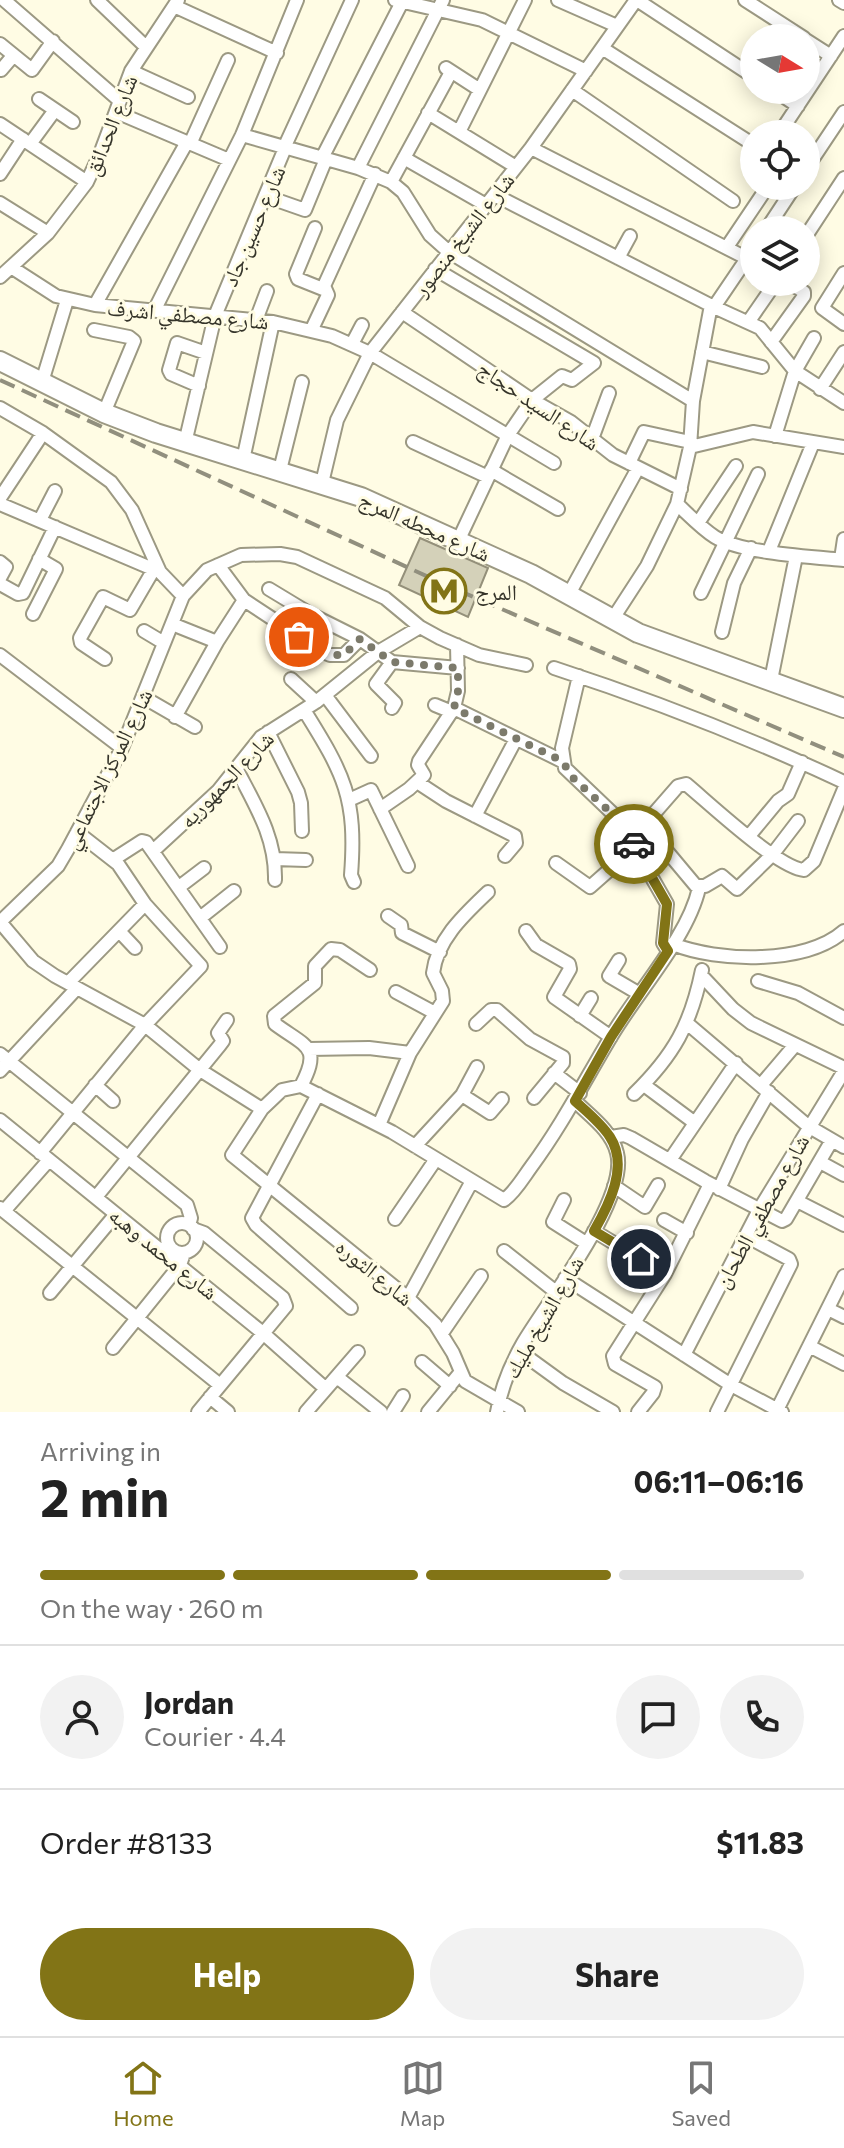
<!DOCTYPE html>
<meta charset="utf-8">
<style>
body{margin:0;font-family:Commissioner,"Noto Naskh Arabic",sans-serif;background:#f2f2f2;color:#222;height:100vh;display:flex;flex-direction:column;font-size:30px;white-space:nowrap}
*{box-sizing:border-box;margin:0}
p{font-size:26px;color:#767676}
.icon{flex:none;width:44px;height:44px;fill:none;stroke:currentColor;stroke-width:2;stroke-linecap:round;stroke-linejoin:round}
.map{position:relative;height:1412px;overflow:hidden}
.panel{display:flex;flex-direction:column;background:#fff;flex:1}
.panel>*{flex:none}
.needle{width:52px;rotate:101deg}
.buttons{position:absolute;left:740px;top:24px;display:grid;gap:16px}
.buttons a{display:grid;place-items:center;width:80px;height:80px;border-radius:50%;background:#fff;box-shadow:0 4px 20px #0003;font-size:40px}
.pin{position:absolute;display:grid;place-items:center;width:68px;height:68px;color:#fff;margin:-34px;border:4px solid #fff;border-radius:50%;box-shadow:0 2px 8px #0007}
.courier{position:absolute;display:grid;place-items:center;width:80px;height:80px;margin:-40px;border:6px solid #827416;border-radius:50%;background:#fff;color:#222;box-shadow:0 2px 10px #0007}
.overview em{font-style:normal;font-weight:700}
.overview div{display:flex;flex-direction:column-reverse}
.overview{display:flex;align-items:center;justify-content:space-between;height:136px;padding:0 40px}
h1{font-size:52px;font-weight:700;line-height:60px}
.bar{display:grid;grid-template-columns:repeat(4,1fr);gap:12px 8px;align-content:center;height:96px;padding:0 40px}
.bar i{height:10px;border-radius:6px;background:#e0e0e0}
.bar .active{background:#827416}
.bar p{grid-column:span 4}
.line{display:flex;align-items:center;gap:20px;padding:0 40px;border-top:2px solid #e0e0e0}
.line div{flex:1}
.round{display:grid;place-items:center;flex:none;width:84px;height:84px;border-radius:42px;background:#f2f2f2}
.action{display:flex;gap:16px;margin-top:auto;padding:16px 40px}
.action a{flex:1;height:92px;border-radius:48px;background:#827416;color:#fff;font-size:32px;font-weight:700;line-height:92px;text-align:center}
.action a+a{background:#f2f2f2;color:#222}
.menu{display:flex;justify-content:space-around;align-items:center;height:112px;border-top:2px solid #e0e0e0;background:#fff;font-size:22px;color:#767676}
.menu a{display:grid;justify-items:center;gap:4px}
.menu .active{color:#827416}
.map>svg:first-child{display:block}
.building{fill:#d4d1b9;stroke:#94907a;stroke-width:2}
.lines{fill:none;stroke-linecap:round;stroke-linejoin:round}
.street-casing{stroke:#9c9983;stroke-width:16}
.secondary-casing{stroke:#9c9983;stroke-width:22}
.street{stroke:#fff;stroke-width:12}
.secondary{stroke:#fff;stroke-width:18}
.rail{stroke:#918f7e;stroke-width:4;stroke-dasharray:16 8;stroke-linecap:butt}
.done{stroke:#7c7a6b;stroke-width:8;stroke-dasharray:0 14.4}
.route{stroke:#827416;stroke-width:10}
.labels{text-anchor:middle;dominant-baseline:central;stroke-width:6;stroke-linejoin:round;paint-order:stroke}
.street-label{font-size:22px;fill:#35342a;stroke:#fffce4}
.poi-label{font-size:22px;fill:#35342a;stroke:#fffce4;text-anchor:start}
</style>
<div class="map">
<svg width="844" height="1412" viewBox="0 0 844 1412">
<rect width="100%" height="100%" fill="#fffce4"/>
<path class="building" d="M420,538L488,568L468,617L399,585Z"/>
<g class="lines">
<g class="street-casing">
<path id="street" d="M4,0L120,101
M97,0L146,47
M395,0L482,20L586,71
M558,0L617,26
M637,0L754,77
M745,0L804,38
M839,0L844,3
M174,6L277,53
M806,40L831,56
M0,44L32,70L53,41
M602,48L754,145
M446,68L480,90
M1,70L13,56
M131,71L188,97
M572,90L733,201
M774,90L798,106
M39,99L73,122
M116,112L229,160
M428,113L516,167
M0,124L87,182
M459,132L525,0
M779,134L844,36
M242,135L358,168L391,182L403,192L430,235L449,252L693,401
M30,144L55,110
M190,144L228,60
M284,148L352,0
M531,148L754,262
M322,158L402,2
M404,158L486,205
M358,168L443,0
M806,169L844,112
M0,174L23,139
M391,182L451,72
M495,195L714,307L760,328L795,371L844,403
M265,196L305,210L326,159
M0,203L48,233
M315,228L296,274L298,279L323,289
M766,230L795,186
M806,236L844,178
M727,247L768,186
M618,258L630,236
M11,267L56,296L95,305L273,322L332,336L370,353L554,463
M435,269L594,363L572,380L562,376L532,400L508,435L459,539
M844,273L822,308L844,324
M0,277L48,233L87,182L100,154L131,71L178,0
M95,305L187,142
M714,307L754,248
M155,309L242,135L297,0
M402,312L532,400L571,422L613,455L681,489
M256,320L267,291
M749,321L776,282
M312,329L328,295L324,286L375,174
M94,330L129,337L134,341L104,413
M771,342L804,296V292L788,282
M352,344L362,325
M702,352L762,367
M42,382L67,300
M199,386L171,374L169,370L177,343L206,353
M820,389L844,352
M0,408L43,433L111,482L132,510L160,572L183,596
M775,436L795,371L814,338
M592,439L609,393
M413,442L488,477
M185,443L215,316L285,148
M690,447L753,432L844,447
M243,460L273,322
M629,463L644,432L690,442
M280,470L302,382
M491,470L558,509
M322,483L337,420L370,353L531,148L636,0
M0,498L43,433
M0,504L160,572
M677,504C689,515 701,528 715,537C741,553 812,557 844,560
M40,520L55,491
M698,523L736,466
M769,551L813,443
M841,559L844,539
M0,562L6,567L0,578
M218,565L244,600L323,652L330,655H344L360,639
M0,584L18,594L23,593L55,527
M269,589L312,615L360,639L392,662L458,668
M701,593L758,474
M569,594L638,468
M33,614L56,569L39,559
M612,620L647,566L677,504L690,447L693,401L711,305
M172,624L217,642
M144,631L164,643
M722,632L734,583L751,548
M0,655L122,748
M105,659L81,643L80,638L103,597L130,610L154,569
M554,668C652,700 750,738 844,782
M579,676L562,748L565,768L629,829L655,837L696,886H705L722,876L737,889L772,855L798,821
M291,679L316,702
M771,680L796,556
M325,695L371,756
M143,697L195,727
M435,705L452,712
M392,708L395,703L376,684L392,662
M454,708L562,761
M304,710C344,774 357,798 351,875L354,882
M175,717L217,642L244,600
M268,732L298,792L301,803L302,831
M236,768C255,805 276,837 275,880
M417,782L446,801L515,836L516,843L505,856
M349,800L371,790L408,866
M380,809L409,789L424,775L418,765L419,761L454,708L458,691L457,645
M475,816L516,739
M637,833L678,786L686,784C709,803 778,868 804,870L814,861L844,789
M637,833L634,856L651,876L667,904L663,943L668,951
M749,836L778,801L788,794L802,762
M153,851L218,791L261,737L316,702L378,652L420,627
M114,859L142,841L146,842L220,947
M275,859L306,860
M556,863L590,887L633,849
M179,887L204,868
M388,916L401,925L402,933L440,952
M200,918L234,891
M0,922L58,866L68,849L122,748L183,596L207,570L241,555L280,554L297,557L385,598L420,627L440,638L479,655L526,665
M0,922L33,961L55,976L145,1025L200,1070L262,1109
M119,931L135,948
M526,931L536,945L569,964L570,969L554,997L611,1037
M673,944C717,962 806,965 844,931
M619,960L609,976L638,993
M701,975L733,1009L751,1023L844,1068
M758,981L798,993L844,1018
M68,983L145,904
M396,992L435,1013
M580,1016L591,998
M476,1024L491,1010H497L530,1039L563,1057V1063L534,1098
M688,1024L808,1126L844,1147
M309,1049L369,1048L410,1053
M0,1054L187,1205L191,1218L189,1225
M0,1071L77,988
M554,1073L580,1093
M95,1085L113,1101
M644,1085L695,1123
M761,1085L795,1045
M301,1086C322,1046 306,1047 275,1024L274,1016L315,983V966L331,949L340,950L370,970
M318,1094L252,1218L256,1225L351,1308
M634,1094C674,1055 691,1024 702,970
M462,1095L490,1113L502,1099
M0,1120L264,1334L326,1389
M379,1125L410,1053L443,1001L442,991L433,973C437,939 465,914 488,892
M611,1137L624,1135L631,1138L705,1181L782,1221L786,1219L832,1140
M415,1146L462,1095L477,1067
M40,1153L145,1025L201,966L145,904L118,864L77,832
M670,1160L736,1063
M820,1162L844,1175
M614,1186L645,1207L658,1185
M719,1189L742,1139L769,1092
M96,1197L220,1045L223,1041L218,1033L227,1020
M564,1200L553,1222L586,1243
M797,1201L844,1225
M0,1208L220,1385
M4,1211L49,1160
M395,1219L436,1159
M664,1220L687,1233
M167 1238a15 15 0 1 1 30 0a15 15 0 1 1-30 0Z
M193,1229L204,1233L283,1298L286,1306L198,1412
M594,1231L665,1274
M504,1251L556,1292
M565,1278L731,1385L782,1412
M50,1293L116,1214
M408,1298L472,1181
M828,1309L844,1317
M442,1333L481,1276
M809,1346L844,1364
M113,1348L180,1265L184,1253
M519,1351L563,1383L613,1412
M684,1355L759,1210L844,1071
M422,1362L450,1386
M337,1377L381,1412
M210,1397L228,1412
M306,1412L358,1352
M393,1412L403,1396
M428,1412L460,1373
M497,1412C501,1388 511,1364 523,1343C547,1302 629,1199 617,1153C612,1131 590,1116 575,1101
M518,1412L465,1381L453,1353L435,1324L408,1298L232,1155L262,1109L282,1090L301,1086L392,1132L504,1200C515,1192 523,1178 531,1167C562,1125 585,1080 612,1035C638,991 688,937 699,888
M638,1412L653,1393L655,1387L615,1364L613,1356L665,1274L710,1184
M717,1412L791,1264L789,1259L746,1236
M776,1412L844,1276"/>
</g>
<g class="secondary-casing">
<path id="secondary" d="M0,361L104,413L156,433L361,497L531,574L638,633L844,708"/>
</g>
<use href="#street" class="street"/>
<use href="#secondary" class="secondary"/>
<path class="rail" d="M0,380L446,585L844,757"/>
</g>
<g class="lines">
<path class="done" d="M299,637L330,655H344L360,639L392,662L458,668V691L454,708L562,761L574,779L629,829L637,833L634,844"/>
<path class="route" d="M634,844V856L651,876L667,904L663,943L668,951L611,1037L575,1101C587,1112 601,1123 610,1137C629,1166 609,1205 594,1231L641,1259"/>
</g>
<defs>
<g id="metro-ring" transform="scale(2.3)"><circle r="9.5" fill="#fffce4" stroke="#827416" stroke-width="1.5"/><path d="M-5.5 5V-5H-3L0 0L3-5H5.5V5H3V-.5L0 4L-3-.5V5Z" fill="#827416"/></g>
</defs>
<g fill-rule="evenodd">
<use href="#metro-ring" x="444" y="591"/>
</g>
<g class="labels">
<g class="street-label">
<text transform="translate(110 125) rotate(-68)">شارع الحدائق</text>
<text transform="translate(253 226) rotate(-67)">شارع حسين جاد</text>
<text transform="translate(463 234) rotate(-52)">شارع الشيخ منصور</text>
<text transform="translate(188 314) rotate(5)">شارع مصطفي اشرف</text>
<text transform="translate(539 405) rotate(34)">شارع السيد حجاج</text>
<text transform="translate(425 526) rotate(24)">شارع محطه المرج</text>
<text transform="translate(107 769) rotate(-64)">شارع المركز الاجتماعي</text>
<text transform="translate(226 779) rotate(-46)">شارع الجمهوريه</text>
<text transform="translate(761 1211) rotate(-61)">شارع مصطفي الطحان</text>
<text transform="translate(164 1253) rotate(39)">شارع محمد وهبه</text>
<text transform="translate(375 1272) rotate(39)">شارع الثوره</text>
<text transform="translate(543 1317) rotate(-60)">شارع الشيخ مليك</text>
</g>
<g class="poi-label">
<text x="475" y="591">المرج</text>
</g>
</g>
</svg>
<div class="buttons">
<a><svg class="needle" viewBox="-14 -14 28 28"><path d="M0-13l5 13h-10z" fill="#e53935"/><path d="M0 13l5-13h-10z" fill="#767676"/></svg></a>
<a><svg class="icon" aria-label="locate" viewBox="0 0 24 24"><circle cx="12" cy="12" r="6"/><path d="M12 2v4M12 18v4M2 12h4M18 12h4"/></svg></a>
<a><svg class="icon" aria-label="layers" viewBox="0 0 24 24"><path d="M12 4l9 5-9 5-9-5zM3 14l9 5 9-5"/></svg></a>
</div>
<div class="pin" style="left:299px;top:637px;background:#ea580c"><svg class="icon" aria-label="bag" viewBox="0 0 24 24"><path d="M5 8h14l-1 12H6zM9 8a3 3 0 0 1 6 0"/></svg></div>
<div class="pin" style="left:641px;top:1259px;background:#1f2937"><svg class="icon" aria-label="home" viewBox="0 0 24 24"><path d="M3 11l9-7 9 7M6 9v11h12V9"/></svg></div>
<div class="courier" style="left:634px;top:844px"><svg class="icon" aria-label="car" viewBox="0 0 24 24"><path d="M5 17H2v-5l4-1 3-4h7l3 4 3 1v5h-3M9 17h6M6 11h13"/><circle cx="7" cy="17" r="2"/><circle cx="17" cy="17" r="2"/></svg></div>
</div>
<section class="panel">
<div class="overview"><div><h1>2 min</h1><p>Arriving in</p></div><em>06:11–06:16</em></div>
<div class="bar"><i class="active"></i><i class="active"></i><i class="active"></i><i></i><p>On the way · 260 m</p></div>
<div class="line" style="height:144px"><a class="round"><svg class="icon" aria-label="person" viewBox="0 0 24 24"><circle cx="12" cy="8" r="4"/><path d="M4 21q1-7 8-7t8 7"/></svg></a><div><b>Jordan</b><p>Courier · 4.4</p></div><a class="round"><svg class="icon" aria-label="chat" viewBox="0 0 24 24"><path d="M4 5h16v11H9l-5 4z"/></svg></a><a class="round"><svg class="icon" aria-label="phone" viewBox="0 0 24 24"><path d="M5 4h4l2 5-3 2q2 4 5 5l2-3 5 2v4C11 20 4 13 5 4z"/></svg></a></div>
<div class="line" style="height:104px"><div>Order #8133</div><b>$11.83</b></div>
<div class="action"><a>Help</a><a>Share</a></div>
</section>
<nav class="menu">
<a class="active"><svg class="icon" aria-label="home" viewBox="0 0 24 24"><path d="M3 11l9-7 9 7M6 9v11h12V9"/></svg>Home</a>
<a><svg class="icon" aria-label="map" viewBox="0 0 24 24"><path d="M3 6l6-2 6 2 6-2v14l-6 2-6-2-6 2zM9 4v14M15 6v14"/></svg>Map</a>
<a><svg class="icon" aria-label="saved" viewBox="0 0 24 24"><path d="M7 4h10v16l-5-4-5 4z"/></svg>Saved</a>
</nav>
